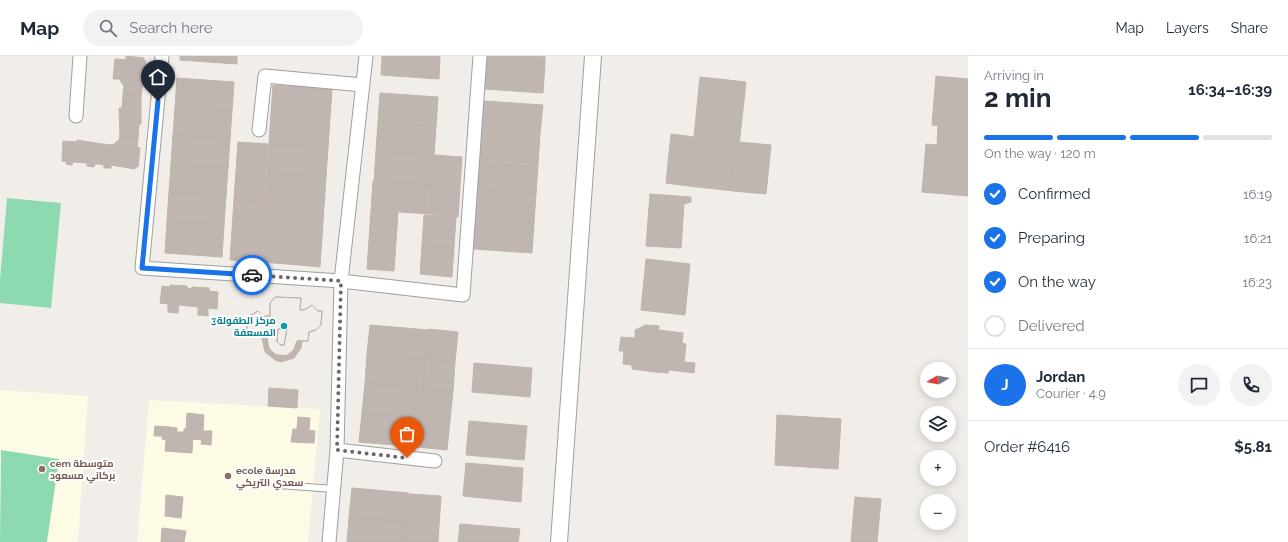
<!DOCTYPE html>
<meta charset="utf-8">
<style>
body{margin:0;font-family:Raleway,Cairo,sans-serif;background:#f2f2f3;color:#1f2937;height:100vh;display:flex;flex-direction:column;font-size:15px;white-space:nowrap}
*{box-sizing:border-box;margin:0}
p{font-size:13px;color:#747a83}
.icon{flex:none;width:22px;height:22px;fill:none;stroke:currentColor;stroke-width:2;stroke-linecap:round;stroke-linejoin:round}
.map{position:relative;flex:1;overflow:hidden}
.side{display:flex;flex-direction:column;background:#fff;width:320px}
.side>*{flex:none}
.needle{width:26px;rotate:260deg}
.tools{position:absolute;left:920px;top:306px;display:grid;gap:8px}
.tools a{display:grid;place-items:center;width:36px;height:36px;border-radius:50%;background:#fff;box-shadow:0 2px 10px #0003;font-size:20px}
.pin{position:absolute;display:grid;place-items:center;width:34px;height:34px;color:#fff;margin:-41px -17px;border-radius:50% 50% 50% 0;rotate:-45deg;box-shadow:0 0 4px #0007}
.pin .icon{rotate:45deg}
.courier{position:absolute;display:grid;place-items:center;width:40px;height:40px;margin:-20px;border:3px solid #1a73e8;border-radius:50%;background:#fff;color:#222;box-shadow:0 1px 5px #0007}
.head em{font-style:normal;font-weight:700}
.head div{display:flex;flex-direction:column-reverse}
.head{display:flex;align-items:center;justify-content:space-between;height:68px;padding:0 16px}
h1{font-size:26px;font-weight:700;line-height:30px}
.bar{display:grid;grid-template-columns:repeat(4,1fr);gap:6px 4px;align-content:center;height:48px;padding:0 16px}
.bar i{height:5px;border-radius:3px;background:#e0e1e3}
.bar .on{background:#1a73e8}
.bar p{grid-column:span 4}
.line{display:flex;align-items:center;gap:10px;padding:0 16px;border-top:1px solid #e0e1e3}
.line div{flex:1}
.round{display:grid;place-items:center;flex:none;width:42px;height:42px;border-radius:21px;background:#f2f2f3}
ol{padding:0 16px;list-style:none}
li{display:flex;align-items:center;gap:12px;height:44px}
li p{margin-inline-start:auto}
li .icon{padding:4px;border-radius:50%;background:#1a73e8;color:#fff;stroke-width:4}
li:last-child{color:#747a83}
li i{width:22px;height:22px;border:2px solid #e0e1e3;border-radius:50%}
header{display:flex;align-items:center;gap:24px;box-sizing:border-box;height:56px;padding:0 20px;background:#fff;border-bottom:1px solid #e0e1e3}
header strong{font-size:19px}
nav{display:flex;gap:22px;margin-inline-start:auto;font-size:14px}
.search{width:280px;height:36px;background:#f2f2f3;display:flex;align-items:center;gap:10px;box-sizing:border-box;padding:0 14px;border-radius:22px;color:#747a83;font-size:15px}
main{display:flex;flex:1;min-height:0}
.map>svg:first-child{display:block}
.education{fill:#fdfae6}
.pitch{fill:#8ddab1}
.building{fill:#bfb6b2;stroke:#c2b3ac;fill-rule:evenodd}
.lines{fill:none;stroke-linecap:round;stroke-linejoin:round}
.service-casing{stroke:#9f9f9f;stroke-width:8}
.minor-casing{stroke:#9f9f9f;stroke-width:15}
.tertiary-casing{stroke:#9f9f9f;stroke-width:18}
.service{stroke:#fff;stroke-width:6}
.minor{stroke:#fff;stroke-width:13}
.tertiary{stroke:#fff;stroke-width:16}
.done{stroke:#6a6968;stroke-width:4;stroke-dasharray:0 7.2}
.route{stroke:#1a73e8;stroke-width:5}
.culture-dot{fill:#0f9aa8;stroke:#fff;stroke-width:1.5}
.education-dot{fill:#8d6e63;stroke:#fff;stroke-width:1.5}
.labels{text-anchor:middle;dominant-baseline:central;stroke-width:4;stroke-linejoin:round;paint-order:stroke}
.culture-label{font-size:10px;font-weight:bold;fill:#0d838f;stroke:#fff;text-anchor:end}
.education-label{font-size:10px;font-weight:bold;fill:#785e54;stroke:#fff;text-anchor:start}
</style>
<header>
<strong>Map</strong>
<div class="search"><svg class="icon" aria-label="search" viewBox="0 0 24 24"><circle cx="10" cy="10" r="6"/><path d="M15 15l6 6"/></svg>Search here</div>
<nav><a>Map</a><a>Layers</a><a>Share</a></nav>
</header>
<main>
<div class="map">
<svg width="968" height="486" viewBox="0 0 968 486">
<rect width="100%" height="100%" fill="#f1ede9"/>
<path class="education" d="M0,334L88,340L78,486H0Z
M149,344L320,353L308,486H137Z"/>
<path class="pitch" d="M7,142L61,147L51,252L0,247V224Z
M1,394L59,403L47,486H0Z"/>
<path class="building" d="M126,0L144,2V5H146L141,40L123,39L124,30L119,23H113L115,3L126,4Z
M180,0H237V8L180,4Z
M382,0H440L439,23L381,19Z
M487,0H545V7L487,3Z
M487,3L545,7L543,37L485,33Z
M936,20L968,23V73L932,69Z
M700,21L746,26L734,135L689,130Z
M177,22L234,26L232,55L175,51Z
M273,29L332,33L330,62L271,58Z
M380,37L438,41L436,70L378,66Z
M123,39L141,40V68H139L138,82L120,80L119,52H122Z
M484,45L543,49L540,78L482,74Z
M175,51L232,55L230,83L173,79Z
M271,58L330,62L328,92L269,88Z
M378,66L436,70L434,100L376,95Z
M938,70L968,73V92L937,89Z
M482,74L540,78L538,108L480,104Z
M671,78L694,81L689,130L666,127Z
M173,79L230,83L228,112L171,108Z
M120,80L138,82L137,91L140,92L138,111H135V113L111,109V112H104V109L100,108L102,88L113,89L119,84Z
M77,84L102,88L100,108H95L94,111L87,110V107L73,106L72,109L66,108L67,106L62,105L63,85L77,86Z
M238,86L268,88L264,146L234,144Z
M739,86L771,89L766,138L733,135Z
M269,88L328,92L326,121L267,117Z
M926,88L968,92V140L922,136Z
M376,95L434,100L432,129L374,125Z
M434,99L462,101L458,161L430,158Z
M480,105L538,109L536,138L478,134Z
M171,108L228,112L226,140L169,136Z
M267,117L326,121L324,151L265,146Z
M373,125L432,129L430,158L371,154Z
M478,134L536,138L534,167L476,163Z
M169,136L226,140L224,169L167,165Z
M650,138L691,141V146L684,148L681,192L646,190Z
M234,144L264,146L260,206L230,204Z
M264,146L292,148L288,208L260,206Z
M292,148L324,151L320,211L288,208Z
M371,154L398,156L394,215L367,213Z
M424,159L456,161L454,191L422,189Z
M476,163L534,167L532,197L473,193Z
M167,165L224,169L222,201L165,197Z
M422,189L454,191L452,221L420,218Z
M646,203L690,208L685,259L641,254Z
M170,229L187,230V232L191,233L192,231L209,232V235L218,236L217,253L208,252V260L198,259V251L179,249L178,257L168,256V248L160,247L162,230L170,231Z
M275,241L301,242L300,254H304L312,249L318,255H322L321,269L316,274L309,276L308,285H297L294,294L286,300L276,299L272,297L267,288V282L255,281L247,275V261L258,255L263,260H270V247ZM278,273H287L284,289H280L277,286Z
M275,241L301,242L300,254H304L312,249L318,255H322L321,269L316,274L309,276L308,285H297L294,294L286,300L276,299L272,297L267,288V282L255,281L247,275V261L258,255L263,260H270V247Z
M370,269L428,274L425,303L367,298Z
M646,269L659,270L654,316L632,313V309L623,308L624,295H619L621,281L635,282V274Z
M278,273H287L284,289H280L277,286Z
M428,273L458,276L455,306L425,303Z
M659,274L683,277L682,287L686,288L684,306L695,307L694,317L669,314L668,317L654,316Z
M262,282H267L269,293L276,299L286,300L291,298L294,294L297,285H302L301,292L294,302L281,306L275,304L265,296Z
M367,298L425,303L423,333L365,327Z
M425,303L455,306L453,335L423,333Z
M474,307L532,312L530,341L472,336Z
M365,327L423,333L420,362L362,357Z
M269,332L298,334L297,352L268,350Z
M423,333L453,335L450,364L420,362Z
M187,357L204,359L203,375H212L211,389L201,388L202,384L193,383V374L186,373Z
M362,357L420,362L418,391L359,386Z
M777,359L841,363L838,413L775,409Z
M298,361L310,362L309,374L315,375L314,387L291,386L293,373H297Z
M420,362L450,364L447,394L417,391Z
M469,365L527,370L524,404L466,399Z
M155,370L169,371L168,384L162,383V380H154Z
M169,371L177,372V376H184V373L193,374L192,397L165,395L166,384H168Z
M466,407L523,412L521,446L463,440Z
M352,432L409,437L407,466L349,461Z
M410,438L441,440L438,486H405Z
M166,439L183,441L181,462L165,460Z
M855,441L881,443L877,486H851Z
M349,461L407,466L405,486H347Z
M460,468L520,473L518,486H458Z
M162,472L186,475L184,486H161Z"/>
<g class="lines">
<g class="service-casing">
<path id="service" d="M278,429L334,433"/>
</g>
<g class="minor-casing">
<path id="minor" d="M162,0L142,212L341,225L366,0
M76,60L80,0
M259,74L265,20L363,29
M337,394L435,405
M329,486L337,394L341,225L463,239L480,0"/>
</g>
<g class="tertiary-casing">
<path id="tertiary" d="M559,486L593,0"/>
</g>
<use href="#service" class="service"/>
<use href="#minor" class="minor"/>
<use href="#tertiary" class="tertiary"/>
</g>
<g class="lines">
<path class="done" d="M252,219L341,225L337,394L407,402"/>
<path class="route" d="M158,45L142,212L252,219"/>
</g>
<circle class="culture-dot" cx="284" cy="270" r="4"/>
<g class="education-dot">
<circle cx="42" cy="413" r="4"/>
<circle cx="228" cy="420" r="4"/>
</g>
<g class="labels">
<g class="culture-label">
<text x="276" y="264">3مركز الطفولة<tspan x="276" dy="12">المسعفة</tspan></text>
</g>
<g class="education-label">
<text x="50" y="407">cem متوسطة<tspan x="50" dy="12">بركاني مسعود</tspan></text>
<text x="236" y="414">ecole مدرسة<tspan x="236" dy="12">سعدي التريكي</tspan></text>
</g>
</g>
</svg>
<div class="tools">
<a><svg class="needle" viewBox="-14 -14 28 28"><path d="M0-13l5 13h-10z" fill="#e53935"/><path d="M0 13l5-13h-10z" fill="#747a83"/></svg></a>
<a><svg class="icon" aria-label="layers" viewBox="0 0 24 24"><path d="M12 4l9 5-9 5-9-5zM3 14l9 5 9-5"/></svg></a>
<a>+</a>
<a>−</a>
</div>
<div class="pin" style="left:407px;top:402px;background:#ea580c"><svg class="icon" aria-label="bag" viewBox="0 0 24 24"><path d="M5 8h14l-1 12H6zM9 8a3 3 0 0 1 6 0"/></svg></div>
<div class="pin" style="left:158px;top:45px;background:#1f2937"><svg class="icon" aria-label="home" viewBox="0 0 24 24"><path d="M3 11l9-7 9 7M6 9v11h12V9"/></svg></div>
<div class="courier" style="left:252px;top:219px"><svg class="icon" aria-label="car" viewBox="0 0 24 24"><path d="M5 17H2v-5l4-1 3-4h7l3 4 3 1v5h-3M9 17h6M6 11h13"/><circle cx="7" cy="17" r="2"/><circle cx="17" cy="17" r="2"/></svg></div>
</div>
<section class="side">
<div class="head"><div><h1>2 min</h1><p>Arriving in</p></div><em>16:34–16:39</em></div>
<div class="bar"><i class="on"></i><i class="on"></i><i class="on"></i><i></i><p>On the way · 120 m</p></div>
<ol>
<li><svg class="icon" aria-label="check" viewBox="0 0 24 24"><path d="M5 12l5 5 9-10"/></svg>Confirmed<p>16:19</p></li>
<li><svg class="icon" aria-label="check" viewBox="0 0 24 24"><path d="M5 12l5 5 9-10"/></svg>Preparing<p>16:21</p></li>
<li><svg class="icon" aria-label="check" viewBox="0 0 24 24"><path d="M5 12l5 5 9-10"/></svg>On the way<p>16:23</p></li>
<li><i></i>Delivered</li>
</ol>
<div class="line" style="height:72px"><b class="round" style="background:#1a73e8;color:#fff">J</b><div><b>Jordan</b><p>Courier · 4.9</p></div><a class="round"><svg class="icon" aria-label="chat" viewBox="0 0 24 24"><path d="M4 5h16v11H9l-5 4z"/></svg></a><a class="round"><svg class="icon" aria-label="phone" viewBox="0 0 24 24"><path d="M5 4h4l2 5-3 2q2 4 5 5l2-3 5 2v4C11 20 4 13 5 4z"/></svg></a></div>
<div class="line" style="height:52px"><div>Order #6416</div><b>$5.81</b></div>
</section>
</main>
